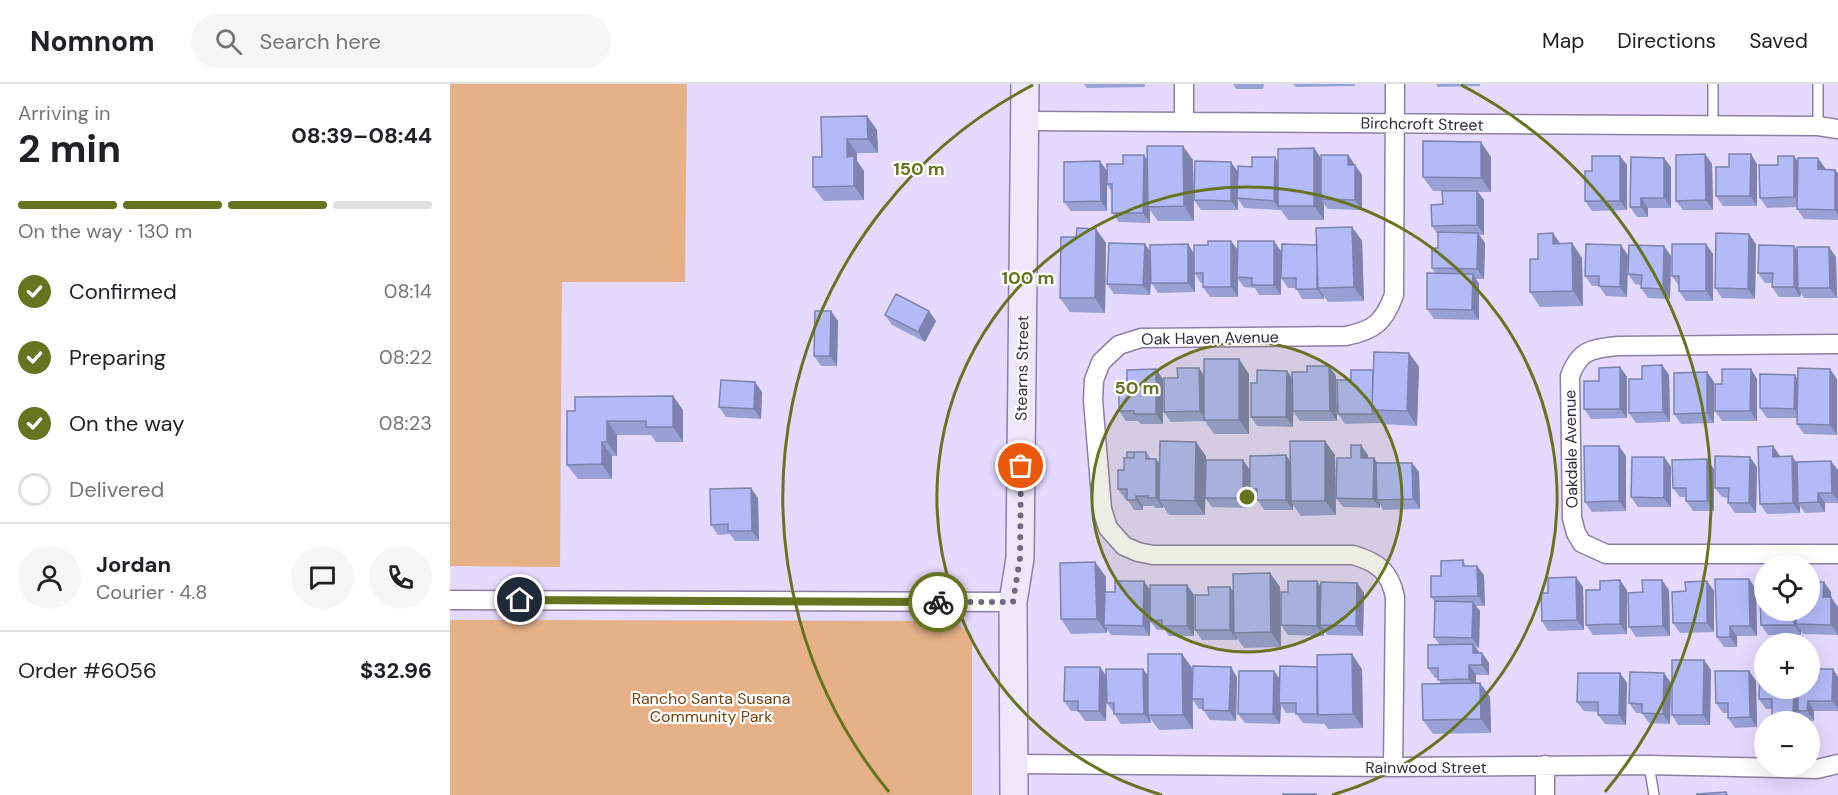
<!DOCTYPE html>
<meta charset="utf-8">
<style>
body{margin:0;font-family:"DM Sans",sans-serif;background:#f6f6f6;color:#202124;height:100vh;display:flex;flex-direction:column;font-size:22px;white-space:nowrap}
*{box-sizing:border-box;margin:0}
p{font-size:20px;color:#757577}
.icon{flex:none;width:33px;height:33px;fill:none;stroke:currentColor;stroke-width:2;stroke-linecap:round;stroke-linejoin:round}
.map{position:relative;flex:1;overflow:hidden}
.details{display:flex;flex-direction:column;background:#fff;width:450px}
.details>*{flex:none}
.tools{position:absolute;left:1304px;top:471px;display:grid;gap:12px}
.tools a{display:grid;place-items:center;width:66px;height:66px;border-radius:50%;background:#fff;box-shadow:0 6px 24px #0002;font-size:30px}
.pin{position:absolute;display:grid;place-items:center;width:51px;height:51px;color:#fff;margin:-26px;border:3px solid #fff;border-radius:50%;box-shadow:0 2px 6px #0007}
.courier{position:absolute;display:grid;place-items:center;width:60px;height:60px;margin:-30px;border:4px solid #667420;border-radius:50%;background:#fff;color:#222;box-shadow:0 2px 8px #0007}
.headline em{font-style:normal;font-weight:700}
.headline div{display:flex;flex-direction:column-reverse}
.headline{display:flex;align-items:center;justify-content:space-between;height:102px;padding:0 18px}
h1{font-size:39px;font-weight:700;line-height:45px}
.bar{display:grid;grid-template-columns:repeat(4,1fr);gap:9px 6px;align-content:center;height:72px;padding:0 18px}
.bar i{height:8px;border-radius:4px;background:#e0e0e0}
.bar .selected{background:#667420}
.bar p{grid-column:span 4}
.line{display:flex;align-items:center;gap:15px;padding:0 18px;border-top:2px solid #e0e0e0}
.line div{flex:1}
.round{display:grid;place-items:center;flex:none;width:63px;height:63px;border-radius:32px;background:#f6f6f6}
ol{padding:0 18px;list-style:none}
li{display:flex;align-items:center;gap:18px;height:66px}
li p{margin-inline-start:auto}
li .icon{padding:6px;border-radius:50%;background:#667420;color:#fff;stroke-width:4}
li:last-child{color:#757577}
li i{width:33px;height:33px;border:3px solid #e0e0e0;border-radius:50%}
header{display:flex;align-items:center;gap:36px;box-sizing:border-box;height:84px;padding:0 30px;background:#fff;border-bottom:2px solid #e0e0e0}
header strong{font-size:28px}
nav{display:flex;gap:33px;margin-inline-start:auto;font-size:21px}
.search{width:420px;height:54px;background:#f6f6f6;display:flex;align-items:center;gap:15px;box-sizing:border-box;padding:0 21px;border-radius:33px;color:#757577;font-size:22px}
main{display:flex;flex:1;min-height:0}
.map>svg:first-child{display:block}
.green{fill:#e7b188}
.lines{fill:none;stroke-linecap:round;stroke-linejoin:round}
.lane-casing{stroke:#8b81a3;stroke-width:12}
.street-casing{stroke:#8b81a3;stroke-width:21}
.secondary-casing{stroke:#8b81a3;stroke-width:30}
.lane{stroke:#fff;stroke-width:9}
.street{stroke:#fff;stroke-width:18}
.secondary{stroke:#ede7fc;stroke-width:27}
.wall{fill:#99a0d5}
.shaded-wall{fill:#7d82ae}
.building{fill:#b2baf8;stroke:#7d82ae;stroke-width:1.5}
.done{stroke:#6f697f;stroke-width:6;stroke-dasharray:0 10.8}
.route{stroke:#667420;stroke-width:8}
.ring{fill:none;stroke:#667420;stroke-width:3}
.labels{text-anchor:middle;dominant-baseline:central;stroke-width:4.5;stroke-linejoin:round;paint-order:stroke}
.street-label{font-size:16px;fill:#302c3a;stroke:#fff}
.park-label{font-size:16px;fill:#76410e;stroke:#fff}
.centre{fill:#667420;stroke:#fff;stroke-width:3}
.ring-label{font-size:18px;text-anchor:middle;font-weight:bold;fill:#667420;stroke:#fff;stroke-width:4.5;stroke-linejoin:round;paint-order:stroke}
</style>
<header>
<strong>Nomnom</strong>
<div class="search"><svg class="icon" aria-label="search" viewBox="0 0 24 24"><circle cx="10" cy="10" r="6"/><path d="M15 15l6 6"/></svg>Search here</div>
<nav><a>Map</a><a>Directions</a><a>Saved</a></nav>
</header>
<main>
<section class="details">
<div class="headline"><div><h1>2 min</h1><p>Arriving in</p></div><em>08:39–08:44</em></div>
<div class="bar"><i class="selected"></i><i class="selected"></i><i class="selected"></i><i></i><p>On the way · 130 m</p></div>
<ol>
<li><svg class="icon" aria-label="check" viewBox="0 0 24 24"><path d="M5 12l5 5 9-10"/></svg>Confirmed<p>08:14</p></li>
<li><svg class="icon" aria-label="check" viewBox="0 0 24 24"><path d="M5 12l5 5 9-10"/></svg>Preparing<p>08:22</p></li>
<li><svg class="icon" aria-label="check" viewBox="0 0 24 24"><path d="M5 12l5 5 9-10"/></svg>On the way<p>08:23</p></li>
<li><i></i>Delivered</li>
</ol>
<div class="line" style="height:108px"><a class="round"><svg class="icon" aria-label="person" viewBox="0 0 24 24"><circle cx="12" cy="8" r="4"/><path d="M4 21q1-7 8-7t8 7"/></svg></a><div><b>Jordan</b><p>Courier · 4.8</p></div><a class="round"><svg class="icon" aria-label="chat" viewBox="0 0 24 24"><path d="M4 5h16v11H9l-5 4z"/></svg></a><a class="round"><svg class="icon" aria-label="phone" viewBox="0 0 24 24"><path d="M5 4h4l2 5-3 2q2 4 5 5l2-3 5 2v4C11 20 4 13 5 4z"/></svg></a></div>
<div class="line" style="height:78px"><div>Order #6056</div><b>$32.96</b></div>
</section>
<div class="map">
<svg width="1388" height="711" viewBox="0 0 1388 711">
<rect width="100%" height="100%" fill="#e4d9fe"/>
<path class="green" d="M0,0H237L235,198H112L110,483L0,482Z
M0,536L504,537L522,551V711H0Z"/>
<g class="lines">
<g class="lane-casing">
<path id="lane" d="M1263,0V43
M1368,42V0
M1199,681L1204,711"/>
</g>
<g class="street-casing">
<path id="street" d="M734,0V37
M575,37L1368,42L1388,45
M1388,260L1168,262C1142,265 1130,265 1120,292L1122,434L1126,449L1132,459L1156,470H1388
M0,516L563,518
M564,680L943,683L1199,681L1367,685L1388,680
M1095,681V711
M943,683L945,513C940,488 928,478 903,471H703L688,468L674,462L658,444L652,425L643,316L644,296L651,278L669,261L691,254L896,252C925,246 934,238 944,211L945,0"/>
</g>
<g class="secondary-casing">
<path id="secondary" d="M564,711L563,518L570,474L575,0"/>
</g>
<use href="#lane" class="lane"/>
<use href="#street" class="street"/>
<use href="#secondary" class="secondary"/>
</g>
<path class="wall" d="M634,0H695V3L637,4Z
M783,0H814L813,5H786Z
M843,0H905V2L846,3Z
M986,0H1030V2L988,3Z
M417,32L427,46L428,69H407V77L414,87V116L374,117L363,103L372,73Z
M864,64L871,74L898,71L912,91V126L878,125L874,120V136H838L831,126L794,124L788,115V126H751L744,116L788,87L802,83L828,78Z
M1255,70L1262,80L1263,126H1233L1226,117Z
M1170,72L1177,81V126L1142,127L1135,117L1142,87Z
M1344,72L1348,78L1375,84V85L1388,89V136L1354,135L1347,125V123L1317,124L1310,114L1328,81Z
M1041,73V108H1028L1034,116V151H1029L1035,159L1034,195H1026L1029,200V236L984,235L977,225L985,189L982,184L988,164V151L982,142L993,120L992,107H983L973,93Z
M697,76H743L744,137H708L700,126V139L669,138L662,129V107L657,101V127H621L614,118L657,87L673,80Z
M1307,80V122H1273L1266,112Z
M1221,83V124H1198V133H1187L1180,123Z
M902,143L912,157L914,217L878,218L874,212V215H852L846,204H838L831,194L867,161Z
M646,145L656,159L655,229L620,228L610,214L626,153Z
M1103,149L1110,160L1122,159L1132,174L1133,222L1090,223L1080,208L1088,175Z
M781,157L788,166L831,167V211H809L805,204L794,203L788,195V213H760L753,203V199H751L745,190V208L708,209L701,198L700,211L664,210L657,200L695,160L700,168L738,160L744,170L758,161Z
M1256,160L1263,170V217H1236L1229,207V202L1222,192Z
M1306,160L1305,215L1272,214L1265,204Z
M1347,166L1386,173L1387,214H1354L1351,209L1350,213H1329L1322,203L1323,199H1315L1308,189Z
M1178,171L1177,213L1156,212L1149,202H1142L1135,192Z
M1221,172L1220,215L1198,214L1191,204V201L1185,200L1178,190Z
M435,231L486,237L475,258L442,241Z
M388,237L387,282H371L364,272Z
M959,269L969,283L967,342L932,340L931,339L895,340L888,330L901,296Z
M1212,281L1219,291L1220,338L1186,339L1179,329L1192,295Z
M879,282L886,292L887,337H850L843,328V343L807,342L801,333L807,299L837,287L843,295L857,288Z
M1170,283L1177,293V334L1141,335L1134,325L1149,297Z
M1257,288L1264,298V339L1231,340L1224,330Z
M799,290V350H764L755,337L721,338L714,328L728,294L754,291Z
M1348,294L1387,295V351L1354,350L1347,340V334H1317L1310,324Z
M713,295V340H691L688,337H676L669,327Z
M1307,295V337H1272L1265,327L1272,300Z
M312,308L311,335L276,333L269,323Z
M223,312L233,326V358H206L201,351H167V372H162V395H128L117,381L125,327Z
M875,357L885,371L886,431L851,432L843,421V426H814L800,405Z
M688,368H696L701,375H706L710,380L756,372V376L800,386L799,424L762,423L755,414L756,376L755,431H719L713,422V424H705L704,422H693V426H684L677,415H675L668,405L677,374Z
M918,371V374L927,379H962L969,388L970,425L933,426L930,420V424L893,423L886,414L901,374Z
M1176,372V427L1142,428L1135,418Z
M1342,372L1347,380L1388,386V419H1375V428L1355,429L1350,422V429L1317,430L1310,420L1330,373Z
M1214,373L1221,383V423H1188L1181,413Z
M1307,383L1306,429H1285L1278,419V414L1272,413L1265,404Z
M1264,385V427H1243L1236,417V413H1230L1223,404Z
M308,414L309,457H285L280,450L268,451L261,441Z
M1013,476L1016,482H1027L1034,491L1035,522H1026L1030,527L1029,564L1026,563L1030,569H1032L1039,579V591H1026V599H1030L1040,613L1041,649L983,650L973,636L991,600L988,594H985L978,584L990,561L984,553L985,518L981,513L991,492Z
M645,478L656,493V508L700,505L737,501L744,511V552H719L715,546H707L700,537V552L661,551L657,545V549L621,550L611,535Z
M820,489L830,503L831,563L794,564L787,554V556H752L745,546L783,508Z
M1299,495L1306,505L1307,552H1287V563H1274L1267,553Z
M1257,497L1264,507V548L1230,549L1223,539Z
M907,499L914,509L913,552L877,551L874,546V552L838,551L831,541L838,508L871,503Z
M1133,503L1134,546L1098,547L1092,537L1098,509Z
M1150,506H1177V550L1143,551L1136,541Z
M1219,506L1220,552L1186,553L1179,543Z
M1381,508V513L1388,551L1353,550L1351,547V551H1318L1311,541Z
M732,570L742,584L743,602L787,593L786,637L760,636L753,625H749L743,616V645L709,646L700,634L701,639L671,640L657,619L656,616V637H635L628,627H621L614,617L656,592L698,591Z
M1254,576L1261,586L1260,641H1228L1222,631Z
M912,585L913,644L878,645L874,639V640L853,639L846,629H836L831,621L830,640L795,639L788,630L824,587L830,595Z
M1299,587L1306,597L1307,643L1285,644L1278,634V629H1273L1266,619Z
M1170,589L1177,599L1176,641L1155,640L1148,631V628L1134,627L1127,618Z
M1214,589L1221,599L1220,640L1199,639L1192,629H1186L1179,619Z
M1388,593V627H1364V637H1354L1351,632L1350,638H1326L1322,631V625H1316L1309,615L1314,604Z"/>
<path class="shaded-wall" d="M417,32L427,46L428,69L418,55Z
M397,55L407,69V77L414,87V116L404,102L397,73Z
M1031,58L1041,73V108L1031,94Z
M733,62L743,76L744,137L734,122Z
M864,64L874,79L871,115L874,120V136L864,122Z
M1255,70L1262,80L1263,126L1256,116Z
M1301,70L1307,80V122L1300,112Z
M694,71L701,81L698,123L700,126V139L693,129Z
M898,71L912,91V126L905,116L898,81Z
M1170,72L1177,81V126L1170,117Z
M1344,72L1351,82V123L1344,113Z
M825,73L832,83L828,122L831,127L824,117Z
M1214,74L1221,83V124L1214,114Z
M1368,74L1375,84L1374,95L1368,85Z
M650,77L657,87V127L651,117Z
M781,78L788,88V126L781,117Z
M1385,86L1388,89V131L1385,126Z
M1027,107L1034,116V151L1027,141Z
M1191,114L1198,124V133L1191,123Z
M902,143L912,157L914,217L904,203Z
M646,145L656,159L655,229L645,214Z
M1028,149L1035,159L1034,195L1027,185Z
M1103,149L1113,164L1103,160Z
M1299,150L1306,160L1305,215L1298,205Z
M781,157L788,167V213L781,203Z
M824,157L831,167V211L824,201Z
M1122,159L1132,174L1133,222L1123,207Z
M695,160L702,170L700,211L693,201Z
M738,160L744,170L745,208L738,199Z
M1256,160L1263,170V217L1256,207Z
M868,161V204L874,212V215L867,205Z
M1171,161L1178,171L1177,213L1170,203Z
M1214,162L1221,172L1220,215L1213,205Z
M1344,162L1351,171L1348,204L1351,209L1350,213L1344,203Z
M1379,163L1386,173L1387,214L1380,204Z
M1023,190L1029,200V236L1022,226Z
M381,227L388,237L387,282L380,272Z
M479,227L486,237L475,258L468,248Z
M959,269L969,283L967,342L957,327Z
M789,275L799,290V350L789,336Z
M1212,281L1219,291L1220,338L1213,328Z
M879,282L886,292L887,337L880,327Z
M1170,283L1177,293V334L1170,325Z
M749,284L756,294V336L750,327Z
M706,285L713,295V340L706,330Z
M1301,285L1307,295V337L1300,327Z
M1380,285L1387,295V351L1380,341Z
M837,287L844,297L843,343L836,333Z
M1257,288L1264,298V339L1257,329Z
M1345,291L1352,301L1351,334L1344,325Z
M305,298L312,308L311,335L304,325Z
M223,312L233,326V358L223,343Z
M157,337L167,351V372L157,358Z
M875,357L885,371L886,431L875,417Z
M152,358L162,372V395L152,380Z
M746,358L756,372L755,431L745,417Z
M911,361L918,371V384L911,374Z
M1169,362L1176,372V427L1169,417Z
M1323,362L1330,372V383L1323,373Z
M836,371L843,381L841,417L843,421V426L836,416Z
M1342,372L1349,382L1348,419L1350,422V429L1343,419Z
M1214,373L1221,383V423L1214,414Z
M1300,373L1307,383L1306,429L1299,419Z
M924,374L931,384L927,416L930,420V424L923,415Z
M706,375L713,385L709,416L713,422V424L706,414Z
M1257,375L1264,385V427L1257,417Z
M793,376L800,386L799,424L793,414Z
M1381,377L1388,386V417L1382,409Z
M962,379L969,388L970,425L963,415Z
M301,404L308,414L309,457L302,447Z
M1368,409L1375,419V428L1368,418Z
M686,412L693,422V426L686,416Z
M645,478L656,493V541H654L657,545V549L647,535Z
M1027,482L1034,491L1035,522L1028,512Z
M820,489L830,503L831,563L821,548Z
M1126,493L1133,503L1134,546L1127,536Z
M1299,495L1306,505L1307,552L1300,542Z
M1170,496L1177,506V550L1170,540Z
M1212,496L1219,506L1220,552L1213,542Z
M694,497L701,507L700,552L693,542Z
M867,497L874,507L870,541L874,546V552L867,542Z
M1257,497L1264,507V548L1257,539Z
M1374,498L1381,508L1380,523L1373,513Z
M907,499L914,509L913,552L906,542Z
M737,501L744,511V552L737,542Z
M780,503L787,513L784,549L787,554V556L780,546Z
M1381,513L1388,523V551L1381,541Z
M1023,518L1030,527L1029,564L1022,554Z
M1344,526H1351L1346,540L1351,547V551L1344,541Z
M1280,542L1287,552V563L1280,553Z
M1023,560L1030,570L1023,569Z
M1032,569L1039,579V591L1032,581Z
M732,570L742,584L743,645L733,631Z
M902,570L912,585L913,644L903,630Z
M1254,576L1261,586L1260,641L1253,631Z
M1019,581L1026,591V605L1019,595Z
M650,583L657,593L656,637L649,627Z
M781,583L787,593L786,637L779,627Z
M693,585L700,594L698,631L700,634L701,639L694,630Z
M1383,585L1388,593V625L1382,617Z
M824,587L831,597L829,619L831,621L830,640L823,630Z
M1299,587L1306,597L1307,643L1300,633Z
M1170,589L1177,599L1176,641L1169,631Z
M1214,589L1221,599L1220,640L1213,630Z
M1030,599L1040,613L1041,649L1031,635Z
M1344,604H1351L1348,627L1351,632L1350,638H1347L1343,632Z
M1358,617L1364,627V637L1357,627Z"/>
<path class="building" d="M417,32L418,55H397V73L404,72V102L363,103V73H372L371,33Z
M973,57L1031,58V94L973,93Z
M697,62H733L734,122L698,123Z
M864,64V122H828V65Z
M1255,70L1256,116L1226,117V71Z
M1279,70H1301L1300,112H1266V83H1279Z
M673,71H694L693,129H662V100H657V80H673Z
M871,71H898V81H905V116L871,115Z
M1142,72H1170V117H1135V87H1142Z
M1328,72H1344V113L1310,114L1309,81H1328Z
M802,73H825L824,117L787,114L788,82L802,83Z
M1181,73L1214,74V114H1191V123H1180Z
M1348,74H1368V85L1385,86V126L1347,125Z
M650,77L651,117L614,118V78Z
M745,77L781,78V117L744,116Z
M992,107H1027V141L982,142L981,121L993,120Z
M902,143L904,203L868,204L866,144Z
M627,144L646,145L645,214H610L611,153H626Z
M988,148L1028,149L1027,185L982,184V164H988Z
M1103,149V160L1122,159L1123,207L1080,208V175H1088V150Z
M1266,149L1299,150L1298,205L1265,204Z
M758,157H781V203H753V189H744V161H758Z
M788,157H824V201H802V194L787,193Z
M659,159L695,160L693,201L657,200Z
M738,160V199H701L700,161Z
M832,160L867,161V205H846V194H831Z
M1136,160L1171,161L1170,203L1149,202V192H1135Z
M1222,160H1256V207H1229V192H1222Z
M1179,161L1214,162L1213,205L1191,204L1192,191L1178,190Z
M1309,161L1344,162V203H1322L1323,189H1308Z
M1347,163H1379L1380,204H1348Z
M977,189L1023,190L1022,226L977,225Z
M446,210L479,227L468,248L435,231Z
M365,227H381L380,272H364Z
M924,268L959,269L957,327L922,326Z
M754,275H789V336H754Z
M1212,281L1213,328L1179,329V295H1192V282Z
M857,282H879L880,327H843L842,288H857Z
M1170,283V325H1134V297H1149V284Z
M727,284H749L750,327L714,328V294H728Z
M1348,284L1380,285V341L1347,340Z
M706,285V330H684V327H669V297H677V286Z
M1272,285H1301L1300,327H1265V300H1272Z
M807,286L837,287L836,333H801V299H807Z
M901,286H923L922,326L924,330H888L887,296H901Z
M1257,288V329L1224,330V289Z
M1310,290L1345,291L1344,325L1310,324Z
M271,296L305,298L304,325L269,323Z
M223,312V343H196V337H157V358H152V380L117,381V327H125V313Z
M710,357L746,358L745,417L709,416Z
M840,357H875V417H841Z
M901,361H911V374H924L923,415L886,414L887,374H901Z
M1134,362H1169V417L1135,418Z
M1323,362V373L1342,372L1343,419L1310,420L1308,363Z
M677,368H687H684V374H677Z
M684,368H696V375H706V414H698V412H686V416H677V405H668V386H674V374H684Z
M836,371V416H807V405H800V372Z
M1265,372L1300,373L1299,419H1278L1279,404H1265Z
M1182,373H1214V414L1181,413Z
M1257,375V417H1236V404H1223L1222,376Z
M756,376H793V414H755Z
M1381,377L1382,409H1368V418L1348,419L1347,378Z
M926,379H962L963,415L927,416Z
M301,404L302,447H278V440L261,441L260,405Z
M1013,476V482H1027L1028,512L981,513V492H991V477Z
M645,478L647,535H611L610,479Z
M820,489L821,548L784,549L783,490Z
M1126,493L1127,536L1092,537L1091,509H1098V494Z
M1265,495H1299L1300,542H1280V553H1267Z
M1170,496V540L1136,541V506H1150V497Z
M1192,496H1212L1213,542L1179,543L1178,509L1193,508Z
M665,497H694L693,542L654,541L655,508H665Z
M838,497H867V542L831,541V508H838Z
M1257,497V539H1223L1222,508L1236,507L1235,498Z
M871,498L907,499L906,542L870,541Z
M1359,498H1374L1373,513H1381V541L1346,540L1347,526H1359Z
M700,501H737V542H712V536L700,537Z
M758,503H780V546H745V511H759Z
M1310,512H1314V526H1344V541H1311Z
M985,517L1023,518L1022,554L984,553Z
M1023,560V569H1032V581H1019V595L988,596V584H978V561Z
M698,570H732L733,631H698Z
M902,570L903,630L868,631L867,571Z
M1222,576H1254L1253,631H1222Z
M743,582L781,583L779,627L753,626V615H742Z
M830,582L867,583V630H846V619H829Z
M615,583H650L649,627H628V617H614Z
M656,585H693L694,630H664V619H657Z
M1359,585H1383L1382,617H1358L1357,627H1348V604H1359Z
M789,587H824L823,630H788Z
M1265,587H1299L1300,633L1278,634V619H1266Z
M1180,588L1214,589L1213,630L1192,629V620L1179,619Z
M1310,588L1314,589V604H1344L1343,632L1322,631V615H1309Z
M1128,589H1170L1169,631H1148V618H1127Z
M1030,599L1031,635L973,636L972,600Z
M1276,708L1277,711H1247V710Z
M833,710H866V711H833Z"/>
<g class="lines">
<path class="done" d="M488,518H563L570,474L571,382"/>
<path class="route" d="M70,516L488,518"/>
</g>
<circle cx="797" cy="413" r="155" fill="#667420" fill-opacity=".12"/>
<g class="ring">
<circle cx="797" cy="413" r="155"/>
<path d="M712 711A310 310 0 1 1 882 711"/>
<path d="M439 708A464 464 0 0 1 583 1M1011 1A464 464 0 0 1 1155 708"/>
</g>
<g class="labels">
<g class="street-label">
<text transform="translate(972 40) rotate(1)">Birchcroft Street</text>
<text transform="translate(760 254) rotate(-1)">Oak Haven Avenue</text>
<text transform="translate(572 284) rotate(-89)">Stearns Street</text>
<text transform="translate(1121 365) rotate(-91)">Oakdale Avenue</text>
<text x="976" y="683">Rainwood Street</text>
</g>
<g class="park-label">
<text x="261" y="614">Rancho Santa Susana<tspan x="261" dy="18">Community Park</tspan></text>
</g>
</g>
<circle cx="797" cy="413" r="9" class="centre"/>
<g class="ring-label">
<text x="469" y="91">150 m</text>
<text x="578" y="200">100 m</text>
<text x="687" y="310">50 m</text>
</g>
</svg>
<div class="tools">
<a><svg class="icon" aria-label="locate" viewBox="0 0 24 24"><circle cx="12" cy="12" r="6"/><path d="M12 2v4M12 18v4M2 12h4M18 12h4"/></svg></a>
<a>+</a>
<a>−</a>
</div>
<div class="pin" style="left:571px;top:382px;background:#ea580c"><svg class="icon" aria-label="bag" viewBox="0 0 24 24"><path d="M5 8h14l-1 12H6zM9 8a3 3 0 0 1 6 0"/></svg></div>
<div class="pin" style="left:70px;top:516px;background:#1f2937"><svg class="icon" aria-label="home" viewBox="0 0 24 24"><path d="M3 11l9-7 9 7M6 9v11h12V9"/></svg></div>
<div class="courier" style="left:488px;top:518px"><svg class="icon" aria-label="bike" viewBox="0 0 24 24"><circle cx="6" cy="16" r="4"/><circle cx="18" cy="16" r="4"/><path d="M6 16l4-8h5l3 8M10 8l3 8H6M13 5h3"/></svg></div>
</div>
</main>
